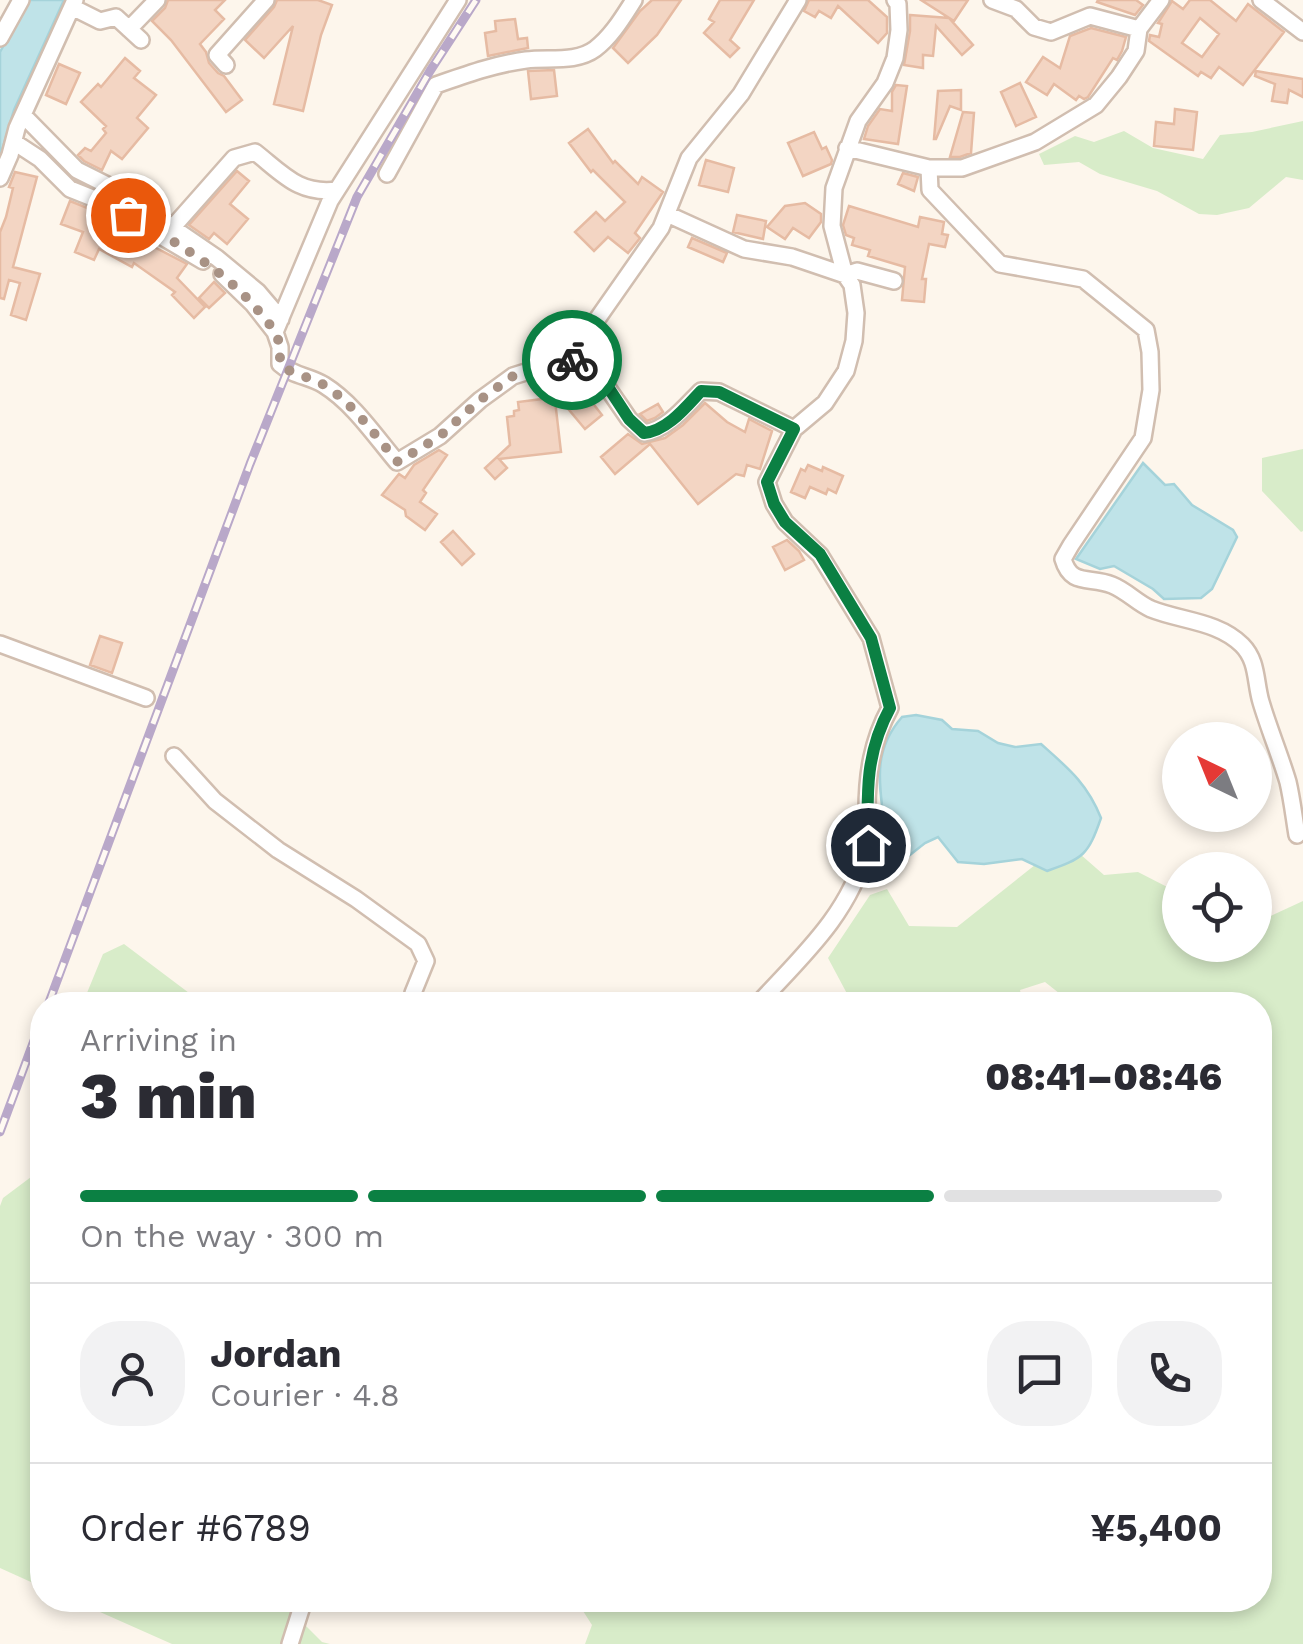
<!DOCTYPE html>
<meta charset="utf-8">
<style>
body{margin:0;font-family:"Work Sans",sans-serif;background:#f2f2f3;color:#2b2b33;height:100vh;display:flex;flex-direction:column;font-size:38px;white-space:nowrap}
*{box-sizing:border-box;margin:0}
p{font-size:32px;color:#7c7c81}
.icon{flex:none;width:55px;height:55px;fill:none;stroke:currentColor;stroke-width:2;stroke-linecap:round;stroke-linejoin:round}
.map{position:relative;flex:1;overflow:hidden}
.details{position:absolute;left:30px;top:992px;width:1242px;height:620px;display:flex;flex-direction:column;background:#fff;border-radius:40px;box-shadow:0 5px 15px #0003}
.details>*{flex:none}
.needle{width:65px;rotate:317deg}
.tools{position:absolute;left:1162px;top:722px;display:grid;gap:20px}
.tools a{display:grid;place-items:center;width:110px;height:110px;border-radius:50%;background:#fff;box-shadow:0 5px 15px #0003;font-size:50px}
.pin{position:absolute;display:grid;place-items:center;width:85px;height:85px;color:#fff;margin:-42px;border:5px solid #fff;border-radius:50%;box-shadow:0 2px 10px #0007}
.courier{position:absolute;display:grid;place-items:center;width:100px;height:100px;margin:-50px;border:8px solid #0b8043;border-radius:50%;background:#fff;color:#222;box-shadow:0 2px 12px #0007}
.overview em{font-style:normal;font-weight:800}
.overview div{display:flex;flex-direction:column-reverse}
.overview{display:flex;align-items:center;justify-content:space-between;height:170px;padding:0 50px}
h1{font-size:65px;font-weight:800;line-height:75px}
.bar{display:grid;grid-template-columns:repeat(4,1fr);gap:15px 10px;align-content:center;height:120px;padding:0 50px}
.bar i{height:12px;border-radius:8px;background:#e1e1e2}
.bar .selected{background:#0b8043}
.bar p{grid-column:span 4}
.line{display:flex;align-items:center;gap:25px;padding:0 50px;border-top:2px solid #e1e1e2}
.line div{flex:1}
.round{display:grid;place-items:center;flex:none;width:105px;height:105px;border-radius:40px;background:#f2f2f3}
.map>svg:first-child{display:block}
.green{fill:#d8ecc9}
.water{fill:#bfe3e8;stroke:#a5d3da;stroke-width:2.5}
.building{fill:#f3d5c3;stroke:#e6bba3;stroke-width:2.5;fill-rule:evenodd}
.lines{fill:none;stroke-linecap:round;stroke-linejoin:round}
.minor-casing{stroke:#d1beb0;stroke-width:20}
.minor{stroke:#fff;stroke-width:15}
.rail-casing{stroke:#b9a8c9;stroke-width:9}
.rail{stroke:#fffaf3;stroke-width:5;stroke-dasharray:15;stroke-linecap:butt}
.done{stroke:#a89285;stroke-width:10;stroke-dasharray:0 18}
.route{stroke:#0b8043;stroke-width:12}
</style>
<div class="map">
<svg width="1303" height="1644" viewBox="0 0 1303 1644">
<rect width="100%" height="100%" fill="#fdf6ec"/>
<path class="green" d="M1303,121V180L1286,177L1249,208L1217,215L1199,214L1157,191L1100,174L1079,162L1044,165L1039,154L1075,136L1094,142L1124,131L1153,148L1203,159L1220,135L1252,132Z
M1303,449V531L1301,532L1262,491V458Z
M1072,847L1104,875L1138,872L1175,891L1180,923V945H1255V923L1303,901V1644H585L592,1625L576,1600H1260V1005H1194V993L1122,1005H1074L1045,982L1020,990L1023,1005H951L932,993L852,1003L828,958L870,895L887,889L909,926L957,927L1040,861Z
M124,944L205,1005H82L103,954Z
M31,1177L42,1181V1587L0,1568V1206L3,1198Z
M73,1600H285L286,1606L322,1642L330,1644H172Z"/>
<path class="water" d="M29,0H64L14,110L0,157V52Z
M1143,463L1165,485L1174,484L1192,505L1233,530L1237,537L1212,589L1201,598L1164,599L1153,589L1114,566L1100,569L1076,559Z
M916,715L942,720L952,729L978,731L998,743L1015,747L1041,744C1068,768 1087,783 1101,818C1088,855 1084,858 1047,871L1022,859L984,864L958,862L938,837L925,843L886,874C886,863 886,852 886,842C883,795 867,757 902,717Z"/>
<path class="building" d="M168,0H225L215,10L224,19L200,44L206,52L209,63L218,73L224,76L242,100L226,112L171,40L152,21L165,8Z
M277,0H318L332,5L321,35L303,111L274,104L293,26L264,58L245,40L274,7Z
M652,0H681L657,35L628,63L613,48L640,11Z
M720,0H754L730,40L739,48L730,57L704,33L714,22L709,19Z
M809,0H868L887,17V33L878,43L838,6L831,18L819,11L815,17L804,11Z
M921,0H968L954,21Z
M1098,0H1136L1143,5L1135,15L1097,2Z
M1190,0H1210L1236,21L1248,4L1284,32L1243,85L1219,67L1211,78L1201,72L1198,76L1149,41L1150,35L1159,37L1162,24L1158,23L1172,1L1183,9ZM1200,18L1219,34L1202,57L1182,43Z
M910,15L949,18L973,45L962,55L936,26L933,56L923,55V68L904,65L910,31Z
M515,19L518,39L527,38L528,48L488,56L485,33L496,31L495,21Z
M1091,28L1126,37L1122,51L1117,60L1113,58L1088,97L1084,99L1079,96L1076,100L1054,84L1047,95L1026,82L1043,57L1060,68L1070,36Z
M125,58L140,71L134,78L156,95L137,118L148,128L122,159L111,151L102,170L84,161L78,155L85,148L91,151L106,133L103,129L106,126L81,102L98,84L101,87Z
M59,64L80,73L66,104L46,95Z
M554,70L557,96L531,99L528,71Z
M1256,71L1303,79V97L1289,90L1287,103L1272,101L1275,84L1255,76Z
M1020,83L1036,117L1016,126L1001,92Z
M896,85L907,86L898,144L864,139L868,126L880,109L892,111V92Z
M961,90V110L950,106L936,139H934L938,91Z
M1175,109L1197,112L1193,150L1154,146L1156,122L1174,124Z
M963,112L974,113L971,153L960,157H950Z
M588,129L613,163L615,161L638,184L642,177L663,192L635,233L640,238L628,253L608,237L594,251L575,232L596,212L605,221L625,202L593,170L591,172L569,143Z
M814,132L822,149L826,147L832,160L831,164L803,176L788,143Z
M706,160L734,168L728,192L699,185Z
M237,171L249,181L230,204L248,219L227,244L214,233L209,239L189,225Z
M15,172L37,177L13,267L40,274L26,320L11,315L20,283L9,280L4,299L0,298V232L6,217L13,188L9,187Z
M903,173L918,177L914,191L898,184Z
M70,201L100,213L108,218L106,222L187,264L177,278L205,307L194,318L172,295L175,292L134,263L132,267L99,249L94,260L75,252L83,232L61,224Z
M805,203L821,214V222L809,238L793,228L785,239L767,227L785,206Z
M849,206L918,227L920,217L944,222L942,234L948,235L945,247L929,244L922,279H926L924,302L902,300L905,267L868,256L870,250L852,245L854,238L846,235L843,225Z
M737,215L766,221L763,239L733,232Z
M692,238L727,253L723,262L688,247Z
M214,282L225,293L209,308L199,298Z
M568,378L577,389L580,387L602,415L585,429L554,392L561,452L499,459L507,468L495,479L485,468L510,445L507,417L514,416V411L519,410L518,402L542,399Z
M705,403L727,422L745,432L749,419L772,431L760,469L747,465L744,476L736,474L698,504L650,444L615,474L601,457L628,434L642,444L665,438L683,425Z
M658,404L663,412L655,418L647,421L640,414Z
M439,450L447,455L423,490L426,493L420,502L437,514L425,530L406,516L405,510L382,495L399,474L405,478L414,465Z
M808,465L822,471L823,467L843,476L836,493L828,489L826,494L810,487L805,498L791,492L801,469L805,471Z
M453,531L474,554L462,565L441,542Z
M787,540L799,551L804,560L785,570L773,547Z
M100,636L122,643L112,673L90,665Z"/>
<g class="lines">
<g class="minor-casing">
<path id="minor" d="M458,0L330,201L275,332L280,347V364C293,376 310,376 324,385C353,403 375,436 397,462L440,436L480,400L513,376L570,358L661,228L689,158L741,94L798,0
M992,0L1016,9L1034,27L1051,32L1090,16L1139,29
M1261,0L1303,32
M72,7L100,21L116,17L141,40
M129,29L157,0
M0,38L21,0
M226,65L217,55L266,0
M23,115L77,170L119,191L217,258L258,292L281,319
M14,142L40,159L70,189L105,203L203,261
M847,148L929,168H962L1035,142L1096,105L1119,77L1136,51L1139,29L1161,0
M929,168L930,190L1000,264L1083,279L1146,330L1150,352L1151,390L1143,438L1071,545L1063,559C1071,587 1090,576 1112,585C1127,591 1137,603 1151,609C1181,621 1218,621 1242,645C1258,661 1255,682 1261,702C1269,729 1280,755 1288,782C1292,799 1294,817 1297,835
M387,174L436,85C465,75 495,64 526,60C548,57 576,63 595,49C612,36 623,17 634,0
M0,178L10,155L17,128L75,0
M667,214L744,249L792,257L845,275L857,271L894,281
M173,227L234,158L255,152C283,174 299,195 337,190
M222,274L253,304L275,332
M570,358L609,390L629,419L644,433C667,430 685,407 701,391L719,392L794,429
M0,644L146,698
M174,756L215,801L278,850L356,899L418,944L426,961L413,993L415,1005
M757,1005C801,957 849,915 866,850C869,838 867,824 867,811C867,774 872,741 890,708L871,638L820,555L785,522L774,504L767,482L794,429L825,403L846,371L854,341L856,313L852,285L845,275L832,226L834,188L858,121L885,83L895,58L899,30L898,4L895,0
M290,1644L304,1600"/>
</g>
<use href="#minor" class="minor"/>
<g class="rail-casing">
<path id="rail" d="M48,1005L250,464L357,197L430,71L476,0
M0,1132L42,1019"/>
</g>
<use href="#rail" class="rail"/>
</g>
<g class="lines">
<path class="done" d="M128,215C177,243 225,270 261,314C265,320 272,326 276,333C280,343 280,353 280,364C293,376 310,376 324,385C353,403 375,436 398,462L440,436L480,400L513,376L570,358L572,360"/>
<path class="route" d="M572,360L610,390L629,419L644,433C667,431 686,407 701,391L719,392L794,429L767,482L774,504L785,522L820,554L871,638L890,708C865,754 867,794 868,845"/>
</g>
</svg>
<div class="tools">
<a><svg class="needle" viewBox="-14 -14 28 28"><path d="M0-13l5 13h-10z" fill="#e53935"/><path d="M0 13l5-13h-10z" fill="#7c7c81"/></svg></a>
<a><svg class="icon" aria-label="locate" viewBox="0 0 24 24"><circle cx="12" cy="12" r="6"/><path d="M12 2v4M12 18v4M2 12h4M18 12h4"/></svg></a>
</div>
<div class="pin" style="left:128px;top:215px;background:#ea580c"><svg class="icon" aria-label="bag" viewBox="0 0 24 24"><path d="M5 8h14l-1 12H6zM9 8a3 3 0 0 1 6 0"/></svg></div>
<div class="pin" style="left:868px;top:845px;background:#1f2937"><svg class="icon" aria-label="home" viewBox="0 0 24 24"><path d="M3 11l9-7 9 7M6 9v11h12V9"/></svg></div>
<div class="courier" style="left:572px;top:360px"><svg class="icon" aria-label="bike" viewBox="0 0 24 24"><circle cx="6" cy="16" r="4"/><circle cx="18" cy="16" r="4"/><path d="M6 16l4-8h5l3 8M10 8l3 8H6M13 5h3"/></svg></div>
<section class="details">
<div class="overview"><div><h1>3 min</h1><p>Arriving in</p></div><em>08:41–08:46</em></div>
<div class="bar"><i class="selected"></i><i class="selected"></i><i class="selected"></i><i></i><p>On the way · 300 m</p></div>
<div class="line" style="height:180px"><a class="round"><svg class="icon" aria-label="person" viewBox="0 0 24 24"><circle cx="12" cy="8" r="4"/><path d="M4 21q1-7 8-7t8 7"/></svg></a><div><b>Jordan</b><p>Courier · 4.8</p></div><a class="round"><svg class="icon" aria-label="chat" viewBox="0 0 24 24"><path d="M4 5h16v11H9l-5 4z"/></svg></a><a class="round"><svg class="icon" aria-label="phone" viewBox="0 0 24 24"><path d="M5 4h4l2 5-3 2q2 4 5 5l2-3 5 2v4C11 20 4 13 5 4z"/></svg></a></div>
<div class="line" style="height:130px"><div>Order #6789</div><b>¥5,400</b></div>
</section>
</div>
